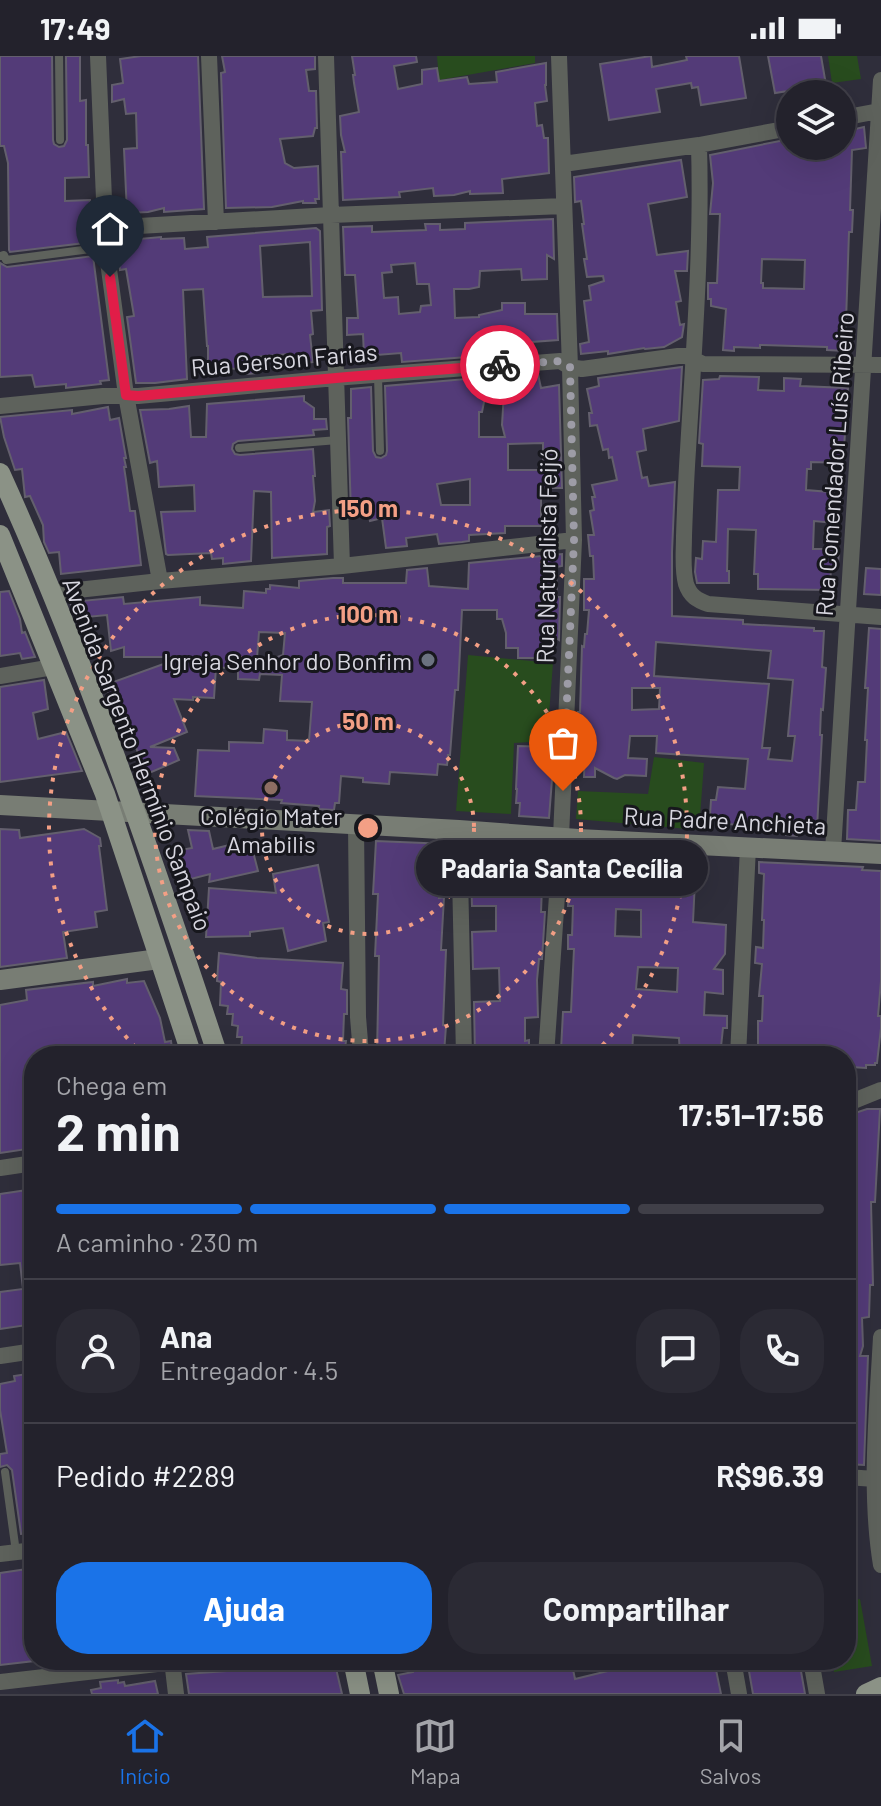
<!DOCTYPE html>
<html lang="pt">
<meta charset="utf-8">
<style>
body{margin:0;font-family:Barlow,sans-serif;background:#2b2a34;color:#f1f3f6;height:100vh;display:flex;flex-direction:column;font-size:30px;white-space:nowrap}
*{box-sizing:border-box;margin:0}
p{font-size:26px;color:#a3a4a9}
.icon{flex:none;width:44px;height:44px;fill:none;stroke:currentColor;stroke-width:2;stroke-linecap:round;stroke-linejoin:round}
.map{position:relative;flex:1;overflow:hidden}
.drawer{position:absolute;left:24px;top:990px;width:832px;height:624px;display:flex;flex-direction:column;background:#23222c;border-radius:32px;box-shadow:0 8px 32px #0002,0 0 0 2px #403f48}
.drawer>*{flex:none}
.tools{position:absolute;left:776px;top:24px;display:grid;gap:16px}
.tools a{display:grid;place-items:center;width:80px;height:80px;border-radius:50%;background:#23222c;box-shadow:0 8px 32px #0002,0 0 0 2px #403f48;font-size:40px}
.pin{position:absolute;display:grid;place-items:center;width:68px;height:68px;color:#fff;margin:-82px -34px;border-radius:50% 50% 50% 0;rotate:-45deg;box-shadow:0 0 8px #0007}
.pin .icon{rotate:45deg}
.courier{position:absolute;display:grid;place-items:center;width:80px;height:80px;margin:-40px;border:6px solid #e11d48;border-radius:50%;background:#fff;color:#222;box-shadow:0 2px 10px #0007}
.bubble{position:absolute;height:56px;border-radius:28px;background:#23222c;box-shadow:0 8px 32px #0002,0 0 0 2px #403f48;font-size:26px;font-weight:700;line-height:56px;text-align:center}
.headline em{font-style:normal;font-weight:700}
.headline div{display:flex;flex-direction:column-reverse}
.headline{display:flex;align-items:center;justify-content:space-between;height:136px;padding:0 32px}
h1{font-size:52px;font-weight:700;line-height:60px}
.bar{display:grid;grid-template-columns:repeat(4,1fr);gap:12px 8px;align-content:center;height:96px;padding:0 32px}
.bar i{height:10px;border-radius:6px;background:#403f48}
.bar .current{background:#1a73e8}
.bar p{grid-column:span 4}
.line{display:flex;align-items:center;gap:20px;padding:0 32px;border-top:2px solid #403f48}
.line div{flex:1}
.round{display:grid;place-items:center;flex:none;width:84px;height:84px;border-radius:32px;background:#2b2a34}
.cta{display:flex;gap:16px;margin-top:auto;padding:16px 32px}
.cta a{flex:1;height:92px;border-radius:32px;background:#1a73e8;color:#fff;font-size:32px;font-weight:700;line-height:92px;text-align:center}
.cta a+a{background:#2b2a34;color:#f1f3f6}
.status{display:flex;justify-content:space-between;align-items:center;height:56px;padding:0 40px;background:#23222c;direction:ltr}
.status svg{height:22px;fill:currentColor}
.tabs{display:flex;justify-content:space-around;align-items:center;height:112px;border-top:2px solid #403f48;background:#23222c;font-size:22px;color:#a3a4a9}
.tabs a{display:grid;justify-items:center;gap:4px}
.tabs .current{color:#1a73e8}
.map>svg:first-child{display:block}
.green{fill:#284c1e}
.building{fill:#533b78;stroke:#635f6d;stroke-width:2;fill-rule:evenodd}
.lines{fill:none;stroke-linecap:round;stroke-linejoin:round}
.lane{stroke:#5e625c;stroke-width:8}
.street{stroke:#5e625c;stroke-width:16}
.secondary{stroke:#787d74;stroke-width:20}
.primary{stroke:#8b9286;stroke-width:20}
.done{stroke:#9d9ca6;stroke-width:8;stroke-dasharray:0 14.4}
.route{stroke:#e11d48;stroke-width:10}
.ring{fill:none;stroke:#f39f85;stroke-width:4;stroke-dasharray:4 8}
.worship-dot{fill:#6b7280;stroke:#17171d;stroke-width:3}
.education-dot{fill:#8d6e63;stroke:#17171d;stroke-width:3}
.labels{text-anchor:middle;dominant-baseline:central;stroke-width:6;stroke-linejoin:round;paint-order:stroke}
.street-label{font-size:24px;fill:#d8d7e0;stroke:#17171d}
.poi-label{font-size:24px;fill:#d8d7e0;stroke:#17171d;text-anchor:end}
.centre{fill:#f39f85;stroke:#17171d;stroke-width:4}
.ring-label{font-size:24px;text-anchor:middle;font-weight:bold;fill:#f39f85;stroke:#17171d;stroke-width:6;stroke-linejoin:round;paint-order:stroke}
</style>
<div class="status"><b>17:49</b><svg viewBox="0 0 49 12"><path d="M0 12V9h3v3zM5 12V6h3v6zM10 12V3h3v9zM15 12V0h3v12zM26 1h20v11H26zM47 4h2v5h-2z"/></svg></div>
<div class="map">
<svg width="881" height="1638" viewBox="0 0 881 1638">
<rect width="100%" height="100%" fill="#2f2e3b"/>
<path class="green" d="M437,0H535V7L439,24Z
M828,0H857L861,23L832,27Z
M468,599L553,607L547,685L514,687L511,758L456,755Z
M654,701L704,707L699,774L576,763L578,735L648,738Z
M860,1543L872,1610L834,1616L832,1604H846V1545Z"/>
<path class="building" d="M0,0H52L53,84L54,88L59,91L64,90L67,84L66,0H80V45L86,44V89H88L89,121L65,122V145L90,144L93,186L10,196L9,194L8,107L4,90H0Z
M141,0H198L204,153L164,156V152L148,156L127,157L124,93L137,92L136,57L126,58L124,43L112,46V29L123,27L120,3Z
M222,0H315V13L306,14L309,35H316L317,72H315L313,80L280,83L285,107L294,112L318,110L319,143H315L316,147H303V145L272,151L226,152L221,17L225,16Z
M352,0H416L417,6L394,10L398,33L422,28V14L437,12L439,25L467,21L469,28L497,26L496,16L546,7V29H545L547,45L535,47L537,70L542,69L544,82H548L549,117L502,123L503,137L470,138V135L454,139L434,140L433,132L399,136L400,141L343,144L341,96H345L341,79L340,60L359,56L354,27L353,19H355Z
M651,0L652,11L687,4L686,0H739L746,42L701,49L698,31L692,32L691,27L656,33L660,56L609,64L600,8Z
M768,0H821L826,29L775,37Z
M864,71L866,92L852,94L850,154H853L852,176H849L845,295L827,294V291L760,289V292L734,291V295L723,294L726,253L711,250V243H708V227H717L720,158H710L713,127L710,99L790,83V90H842V76ZM762,203L805,204L804,233L763,232V227H761Z
M681,104L687,141L648,148L657,199L688,195L687,215H675L681,245L676,246L680,269L684,268L682,281L664,291L645,293L644,292L608,298V295L581,298L580,288L589,286L584,245L591,244L589,230L604,225L603,220L587,221L584,203H587L582,168H584L581,145L575,146L574,121Z
M553,163L554,203L547,199V223L522,224L521,213L480,215L479,231L469,233H454L455,262L479,261V259L502,254V247H525V258H557L558,284L505,288L496,287L494,299L402,306L401,297L364,300L363,278L347,279V262H358L355,219H345L343,171L372,170V176L426,174L425,168H440V174L465,173V167ZM415,207L417,228H429L431,249L421,250L420,256L399,258L398,241L384,242L382,217L392,216L391,209Z
M316,172L320,175L322,254L311,255L313,278L310,279L313,306L290,308L288,298L257,301L258,317L247,318V312L208,314V290H207L203,233L183,234L187,323L155,327H136L127,261L134,260L126,213L120,214L117,185L161,181V183L184,182L185,193L208,191L207,181ZM310,186L312,240L263,241L260,190Z
M93,200L109,324L100,325L101,328L66,332V328L35,331L32,319L0,321V207L7,211Z
M682,311L679,365L643,373L646,394L637,396L642,422L647,421L649,430L675,426L672,496V560L743,564V568L814,572V575H824L822,611L826,612L823,654L821,653L820,679H822L817,772L798,771L797,780L786,779V772L727,768L718,767L719,760L710,759L711,744H716L718,731L745,733L748,703L656,697L657,680H630L628,702L647,703L646,720L625,719L617,723L614,722L595,712V721H584L586,668H578V656H580L582,590L584,591L585,578H587L589,554H584V523H594L593,500H590L588,479H594L590,455L594,454L592,441H595L592,429L617,424L612,401L609,402L608,393L603,394L597,369L590,370L589,357H592L587,333L599,330L598,322ZM656,586L771,595L768,622L793,624L788,680H795L792,705L768,703L770,692H762L769,628L654,620ZM632,632H660L659,653L632,654Z
M538,318L541,332L559,329L562,432H541V470H505V477L469,479V485L462,486L439,488L437,478L406,482L407,490L386,492L382,462L370,465L368,456L351,458L348,362H351V333L371,331L373,395L376,401L381,402L386,399L387,395L385,330L489,321L482,356H479V381H505L502,369L505,320ZM543,387V414H508V388ZM470,423V449H441L437,428Z
M720,320L759,321L758,334L784,335V322L801,323L800,330L848,332L843,407L811,406V413H807L806,434L842,437L841,450H836L834,467L814,465L813,493H839L838,510H831L830,534L758,533V518H754L756,474L728,473L727,515H729V527H697L695,516L696,502L702,503L703,485L716,486L718,434H739L740,411L702,410L703,388L699,387L703,324L719,323Z
M304,340V345L314,352V363H326L327,373L313,374L314,379L238,385L233,388L232,393L235,398L240,399L313,393L315,420H313L315,445L313,456L329,454L330,470L327,471V498L272,502L271,436L254,435L251,505L223,508V502L212,503L211,497L168,499L166,498L161,456L195,455L194,429L159,431L157,405L150,407L140,354L169,353L189,350L191,381H206L207,348Z
M108,351L110,364L119,362L126,402H124L126,411H124L126,424L130,455H135L141,509L61,518L59,496L49,497L44,486L43,469L30,440L25,441L22,413L15,414L4,381L0,361L72,354V358Z
M562,498V510L556,511L557,541H560L559,584L553,580V594H548V602H518V592H506V577L502,563H497V554H462L458,634H455L450,699H448L447,709L438,708L437,719L390,716L389,728L363,726V722L341,720L339,747H335L334,754L318,753L319,750L281,747L282,744L195,740L198,694L229,695V686L263,687L264,673L287,675V684L309,685L312,646L280,645L282,619L260,618L259,624L238,623V613L216,611L214,642L193,641V644L174,643L187,676L150,691L174,692L179,704L147,718L124,663L120,665L117,661L105,629L183,601H124V591L111,595L107,559L76,562L70,546L123,541L124,548L200,541V549L243,552L244,535L266,537V533H270V529L299,532V525L333,522H343V527H406L407,514L427,512L429,530L468,533L469,507ZM259,576L285,577L283,599L272,603L257,602Z
M866,512L881,513V539L864,538Z
M9,535L20,563L22,577L25,576L35,601L22,603L20,597L0,600V536Z
M869,572L881,573V785L847,783L848,754H856L858,726H865L867,684H865L868,632H865Z
M44,624L48,653L33,657L38,683L66,676L82,715L0,726V631Z
M518,690L548,691L547,695L554,698L549,762L519,760L520,747H516L517,733H516Z
M0,773L19,774L20,782L84,773L100,782L101,790H99L107,854L95,856L97,871L63,876L67,902L0,911Z
M188,774L209,775L213,793L250,784L258,815L209,826L210,818L179,826L173,800L176,799L175,795L192,792Z
M376,785L447,788L449,816L441,815L439,842L444,841L441,894H446L443,969L446,970L444,997L413,996V1000H402L377,997L379,900H375L378,838H373Z
M473,790L511,792L509,804L543,806L541,856H545L542,903H539L537,924L538,961L525,962V985L529,984V997L475,1000L474,946L500,945L499,912L473,913L472,876L496,875V850H472L470,792Z
M578,796L674,801L673,812H682L681,824H695L693,866L726,869L725,898L714,913L723,914V938L705,936L704,959L727,960V972H723L720,1000H680L679,982L633,979L632,1000H569V995L561,994L563,956H571L574,893H568V879H572L573,850H568L570,814H577ZM616,853L641,854V881L615,880ZM638,911L678,912L677,936L636,933Z
M759,806L863,811L862,814L881,815V925L878,960H881V972L877,1007H875V1009H866V1012L851,1011V1008L846,1007V1000H758V965H762L763,940H759L762,908L755,907L756,891L763,892L764,864H762L764,818L759,817Z
M318,809L329,866L323,867L326,885L288,895L283,872L250,876V880L206,881L209,832L276,837L273,818Z
M219,897L257,902L343,907L341,933L347,934V958H344L343,985H346L344,1000H258L256,996L241,994L242,981H237L238,970L232,969L233,958H227L228,950L220,949L221,926L217,925Z
M127,923V927L144,925L160,962L165,986L171,985L173,1000H34V1092L0,1097V949L27,944L26,934L93,926V930Z
M867,1053H880L875,1146H871L873,1229H870L869,1261L862,1262L863,1290L860,1300H868L864,1409L846,1408V1060Z
M34,1133V1202L31,1203L34,1231V1268L0,1273V1236L23,1233L20,1207L0,1209V1138Z
M34,1317V1365L28,1366L32,1393H34V1408H27L30,1434L28,1435L33,1477L21,1478L12,1414L7,1409L0,1411V1398L7,1397L0,1354V1328L15,1325L14,1320Z
M34,1512V1605L0,1609V1517Z
M261,1604H285L286,1608L310,1604H334L342,1638H189L186,1618L226,1615L225,1611L262,1606Z
M410,1604H571L575,1623L653,1604H714L721,1638H404L398,1619L413,1616Z
M747,1604H799L805,1638H753Z
M118,1624V1627L124,1626L125,1630L155,1625L158,1638H92L91,1634L101,1632L100,1626Z"/>
<g class="lines">
<path class="lane" d="M59,0L60,84
M0,200L4,199L6,204L106,191
M378,319L380,395
M239,392L338,384
M5,1416L16,1496"/>
<path class="street" d="M98,0L106,191L126,339L160,525
M209,0L216,166
M326,0L342,510
M842,62L879,55
M699,89C702,191 694,292 688,394C686,423 685,451 684,480C684,496 682,513 686,528C690,540 697,544 708,548L881,561
M563,108L699,89L790,72
M104,172L331,159L564,150
M0,350L103,340H138L347,321L560,305L570,311L582,313L678,300H686L703,308L881,309
M50,537L160,525L342,510L574,484
M0,620L53,611
M356,769L358,961L361,998L366,1000
M459,774L464,1000
M833,795L881,24
M546,1000L561,781L574,484L570,311L559,0
M738,1000L748,791
M846,1048L881,1034
M0,1112L34,1107
M881,1281C877,1355 869,1436 881,1509
M0,1300L34,1295
M846,1421L875,1423
M0,1498L34,1494
M172,1604L176,1638
M733,1604L739,1638
M811,1604L817,1638
M0,1626L192,1604"/>
<path class="secondary" d="M0,749L459,774L578,783L881,798
M0,924L159,903"/>
<path class="primary" d="M0,417C86,606 153,803 218,1000
M0,479L105,738L192,1000
M353,1604L360,1638
M382,1604L389,1638
M866,1638L881,1631"/>
</g>
<g class="lines">
<path class="done" d="M500,309L560,305L570,311L574,484L563,735"/>
<path class="route" d="M110,221L126,339L138,340L347,321L500,309"/>
</g>
<g class="ring">
<circle cx="368" cy="772" r="106"/>
<circle cx="368" cy="772" r="213"/>
<path d="M144 1000A319 319 0 1 1 592 1000"/>
</g>
<circle class="worship-dot" cx="428" cy="604" r="8"/>
<circle class="education-dot" cx="271" cy="732" r="8"/>
<g class="labels">
<g class="street-label">
<text transform="translate(284 303) rotate(-5)">Rua Gerson Farias</text>
<text transform="translate(834 408) rotate(-86)">Rua Comendador Luís Ribeiro</text>
<text transform="translate(546 500) rotate(-89)">Rua Naturalista Feijó</text>
<text transform="translate(138 698) rotate(69)">Avenida Sargento Hermínio Sampaio</text>
<text transform="translate(725 764) rotate(3)">Rua Padre Anchieta</text>
</g>
<g class="poi-label">
<text x="412" y="604">Igreja Senhor do Bonfim</text>
<text x="271" y="759" text-anchor="middle">Colégio Mater<tspan x="271" dy="28">Amabilis</tspan></text>
</g>
</g>
<circle cx="368" cy="772" r="12" class="centre"/>
<g class="ring-label">
<text x="368" y="461">150 m</text>
<text x="368" y="567">100 m</text>
<text x="368" y="674">50 m</text>
</g>
</svg>
<div class="tools">
<a><svg class="icon" aria-label="layers" viewBox="0 0 24 24"><path d="M12 4l9 5-9 5-9-5zM3 14l9 5 9-5"/></svg></a>
</div>
<div class="pin" style="left:563px;top:735px;background:#ea580c"><svg class="icon" aria-label="bag" viewBox="0 0 24 24"><path d="M5 8h14l-1 12H6zM9 8a3 3 0 0 1 6 0"/></svg></div>
<div class="pin" style="left:110px;top:221px;background:#1f2937"><svg class="icon" aria-label="home" viewBox="0 0 24 24"><path d="M3 11l9-7 9 7M6 9v11h12V9"/></svg></div>
<div class="courier" style="left:500px;top:309px"><svg class="icon" aria-label="bike" viewBox="0 0 24 24"><circle cx="6" cy="16" r="4"/><circle cx="18" cy="16" r="4"/><path d="M6 16l4-8h5l3 8M10 8l3 8H6M13 5h3"/></svg></div>
<div class="bubble" style="left:416px;top:784px;width:292px">Padaria Santa Cecília</div>
<section class="drawer">
<div class="headline"><div><h1>2 min</h1><p>Chega em</p></div><em>17:51–17:56</em></div>
<div class="bar"><i class="current"></i><i class="current"></i><i class="current"></i><i></i><p>A caminho · 230 m</p></div>
<div class="line" style="height:144px"><a class="round"><svg class="icon" aria-label="person" viewBox="0 0 24 24"><circle cx="12" cy="8" r="4"/><path d="M4 21q1-7 8-7t8 7"/></svg></a><div><b>Ana</b><p>Entregador · 4.5</p></div><a class="round"><svg class="icon" aria-label="chat" viewBox="0 0 24 24"><path d="M4 5h16v11H9l-5 4z"/></svg></a><a class="round"><svg class="icon" aria-label="phone" viewBox="0 0 24 24"><path d="M5 4h4l2 5-3 2q2 4 5 5l2-3 5 2v4C11 20 4 13 5 4z"/></svg></a></div>
<div class="line" style="height:104px"><div>Pedido #2289</div><b>R$96.39</b></div>
<div class="cta"><a>Ajuda</a><a>Compartilhar</a></div>
</section>
</div>
<nav class="tabs">
<a class="current"><svg class="icon" aria-label="home" viewBox="0 0 24 24"><path d="M3 11l9-7 9 7M6 9v11h12V9"/></svg>Início</a>
<a><svg class="icon" aria-label="map" viewBox="0 0 24 24"><path d="M3 6l6-2 6 2 6-2v14l-6 2-6-2-6 2zM9 4v14M15 6v14"/></svg>Mapa</a>
<a><svg class="icon" aria-label="saved" viewBox="0 0 24 24"><path d="M7 4h10v16l-5-4-5 4z"/></svg>Salvos</a>
</nav>
